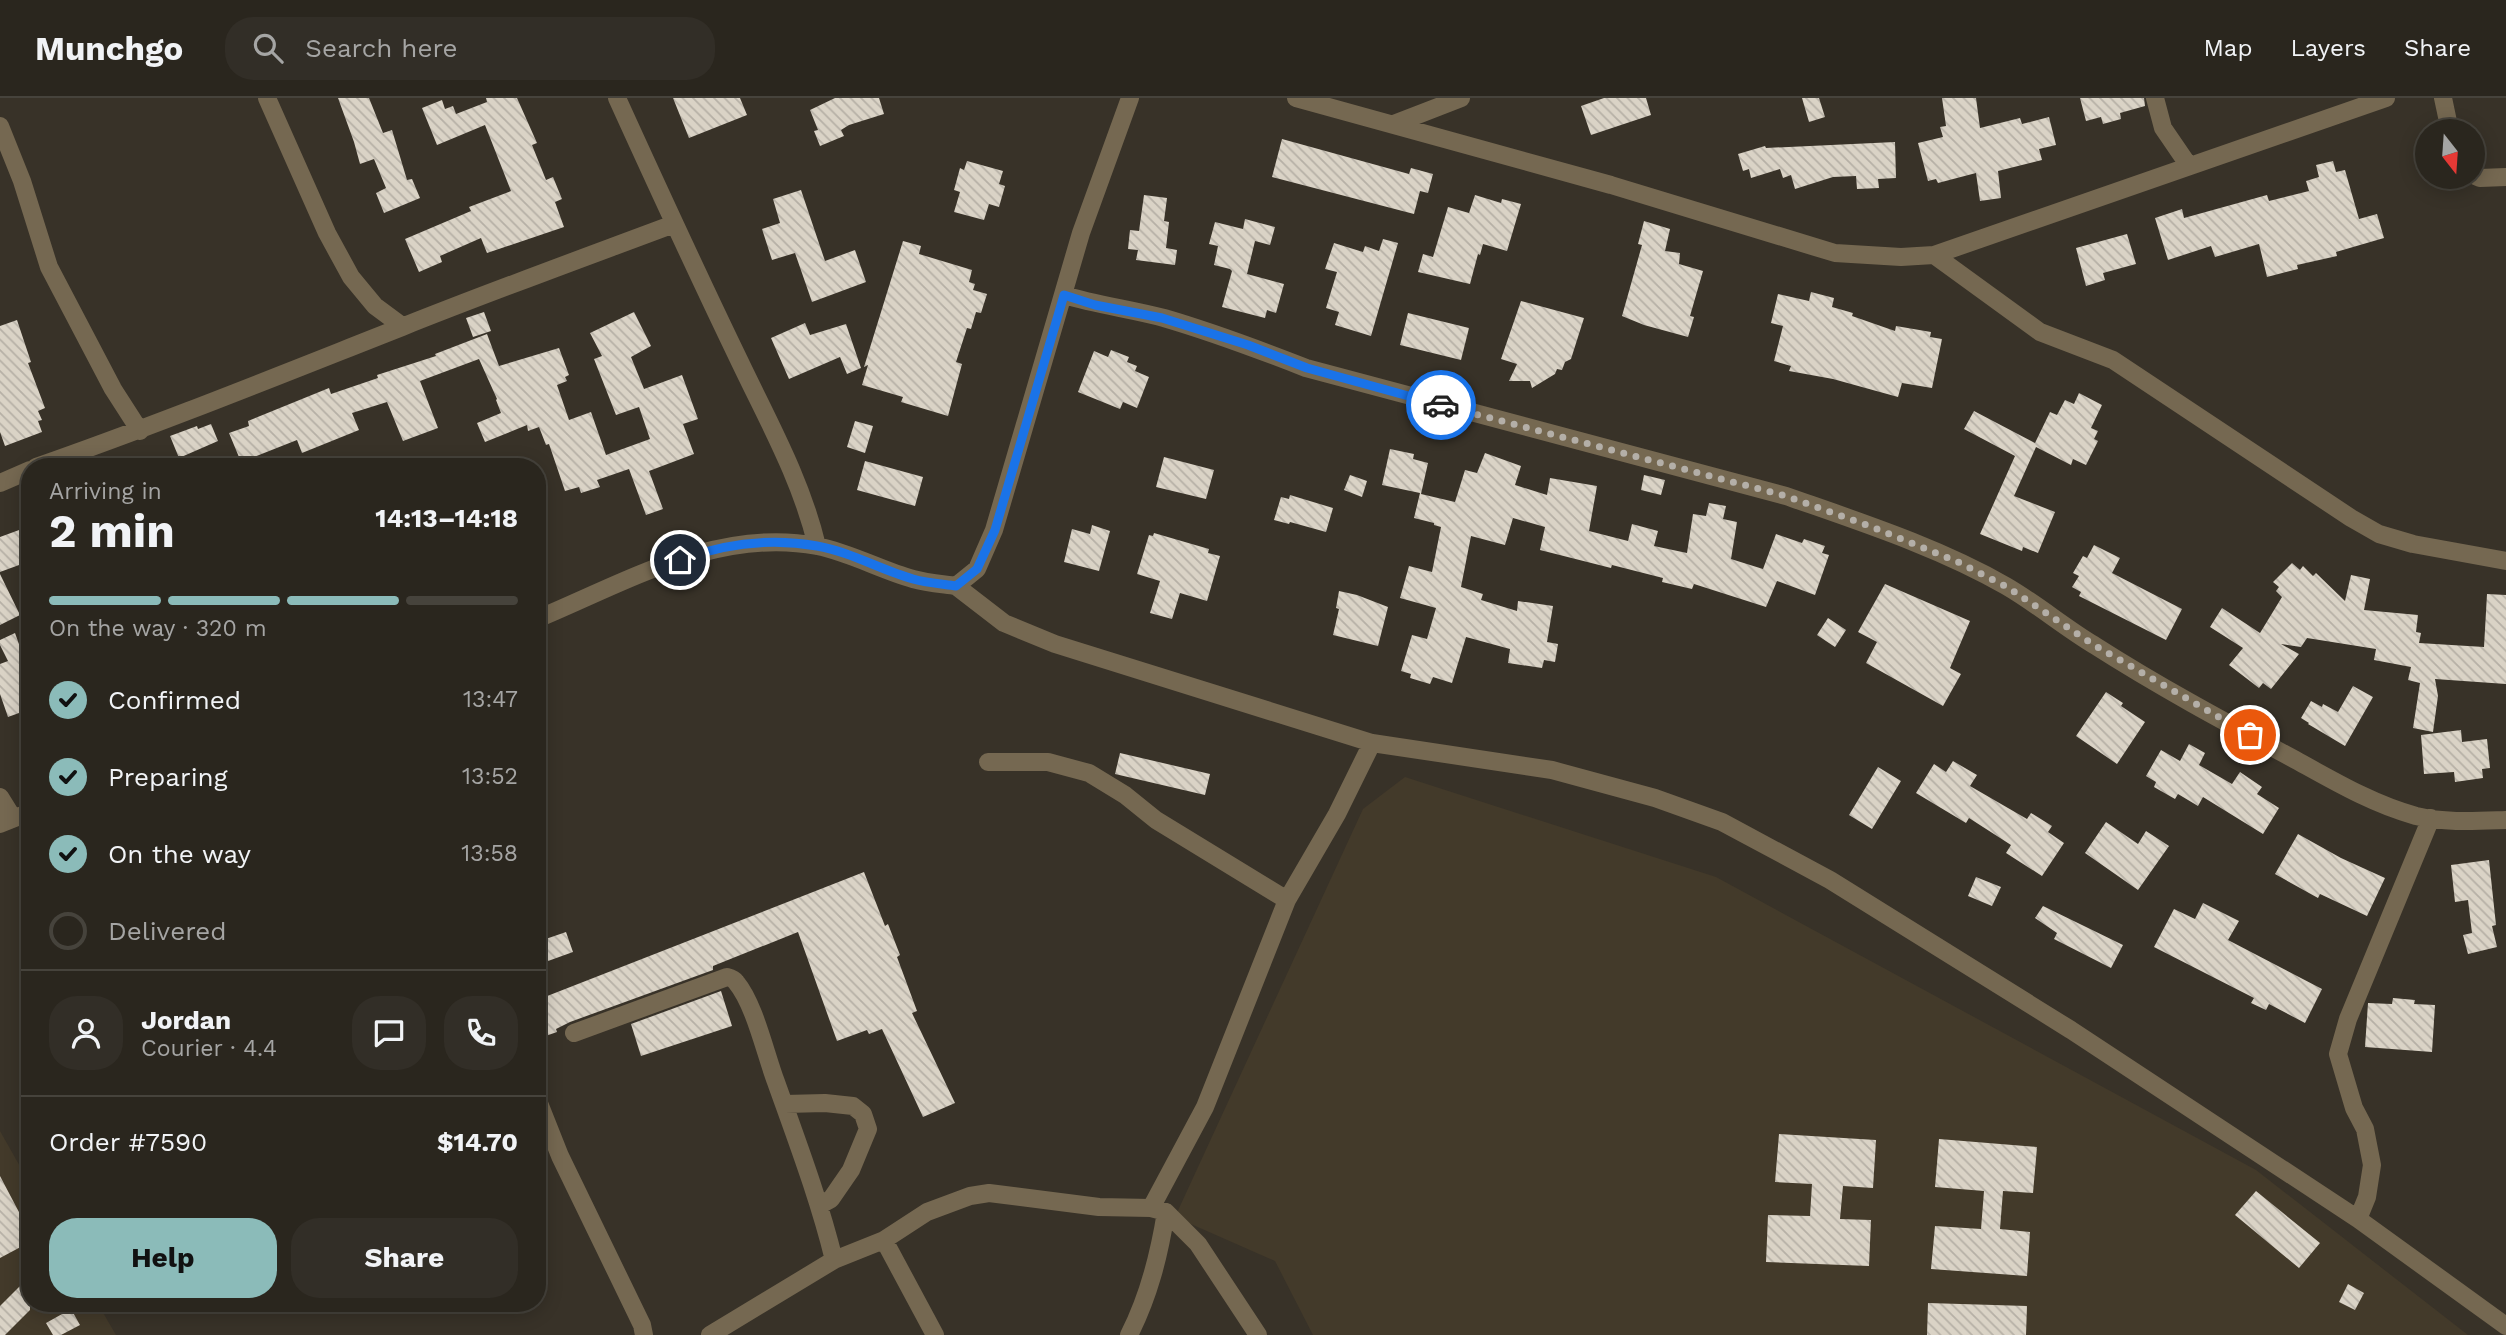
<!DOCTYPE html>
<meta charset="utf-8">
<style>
body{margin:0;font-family:"Work Sans",sans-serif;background:#322e27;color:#f1f3f6;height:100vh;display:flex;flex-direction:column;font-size:26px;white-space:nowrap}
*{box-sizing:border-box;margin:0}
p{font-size:23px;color:#a5a5a4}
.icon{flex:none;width:38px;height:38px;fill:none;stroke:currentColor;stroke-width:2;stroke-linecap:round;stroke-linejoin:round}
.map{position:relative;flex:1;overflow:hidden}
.drawer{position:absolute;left:21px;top:360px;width:525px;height:854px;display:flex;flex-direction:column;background:#2a261e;border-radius:28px;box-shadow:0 4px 18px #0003,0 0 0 2px #46433c}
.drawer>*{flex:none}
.needle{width:46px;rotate:163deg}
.tools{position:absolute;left:2415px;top:21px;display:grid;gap:14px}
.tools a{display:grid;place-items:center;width:70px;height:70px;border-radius:50%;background:#2a261e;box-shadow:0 4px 18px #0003,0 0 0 2px #46433c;font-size:35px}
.pin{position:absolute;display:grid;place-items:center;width:60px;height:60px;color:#fff;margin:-30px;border:4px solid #fff;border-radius:50%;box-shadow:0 2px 7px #0007}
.courier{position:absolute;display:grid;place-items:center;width:70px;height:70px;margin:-35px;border:5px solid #1a73e8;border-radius:50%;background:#fff;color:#222;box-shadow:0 2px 9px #0007}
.overview em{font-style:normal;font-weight:700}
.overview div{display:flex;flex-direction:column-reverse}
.overview{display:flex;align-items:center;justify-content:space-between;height:119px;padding:0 28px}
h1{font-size:46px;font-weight:700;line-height:52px}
.bar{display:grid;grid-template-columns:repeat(4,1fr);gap:10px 7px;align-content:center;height:84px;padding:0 28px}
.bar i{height:9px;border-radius:5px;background:#46433c}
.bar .selected{background:#8bbbb9}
.bar p{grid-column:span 4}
.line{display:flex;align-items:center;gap:18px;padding:0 28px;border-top:2px solid #46433c}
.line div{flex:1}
.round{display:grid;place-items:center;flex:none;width:74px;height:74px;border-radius:28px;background:#322e27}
ol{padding:0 28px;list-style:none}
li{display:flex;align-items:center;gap:21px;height:77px}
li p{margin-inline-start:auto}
li .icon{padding:7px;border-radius:50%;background:#8bbbb9;color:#111;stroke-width:4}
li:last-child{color:#a5a5a4}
li i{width:38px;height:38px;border:4px solid #46433c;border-radius:50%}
.action{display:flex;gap:14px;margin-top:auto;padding:14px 28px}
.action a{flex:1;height:80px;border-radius:28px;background:#8bbbb9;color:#111;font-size:28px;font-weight:700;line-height:80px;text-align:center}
.action a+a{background:#322e27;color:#f1f3f6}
header{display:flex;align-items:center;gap:42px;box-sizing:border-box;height:98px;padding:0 35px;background:#2a261e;border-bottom:2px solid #46433c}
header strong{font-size:33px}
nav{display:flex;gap:38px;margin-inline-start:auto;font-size:24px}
.search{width:490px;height:63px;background:#322e27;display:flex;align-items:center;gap:18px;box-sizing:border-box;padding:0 24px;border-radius:28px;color:#a5a5a4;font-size:26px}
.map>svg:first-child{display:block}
.built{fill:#433a2a}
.building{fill:url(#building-back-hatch)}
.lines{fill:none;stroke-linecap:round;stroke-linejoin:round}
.minor{stroke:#756851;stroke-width:18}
.done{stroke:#b4afa8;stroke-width:7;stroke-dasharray:0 12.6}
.route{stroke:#1a73e8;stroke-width:9}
</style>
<header>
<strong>Munchgo</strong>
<div class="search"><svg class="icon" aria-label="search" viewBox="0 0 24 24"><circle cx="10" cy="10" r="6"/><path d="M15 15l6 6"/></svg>Search here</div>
<nav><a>Map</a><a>Layers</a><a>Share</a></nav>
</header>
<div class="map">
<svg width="2506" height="1237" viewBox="0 0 2506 1237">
<defs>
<pattern id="building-back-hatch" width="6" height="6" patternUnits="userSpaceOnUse" patternTransform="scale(1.75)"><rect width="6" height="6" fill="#dad3c6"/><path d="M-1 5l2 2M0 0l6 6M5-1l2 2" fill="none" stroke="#b6b0a6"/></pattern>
</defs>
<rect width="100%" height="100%" fill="#383228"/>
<path class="built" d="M1405,679L1716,779L2256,1072L2468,1237H1313L1275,1163L1175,1119L1363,711Z
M0,1033L30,1086V1206H98L116,1237H0Z"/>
<path class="building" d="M338,0H369L383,35L392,32L407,82L412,81L420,100L384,115L376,95L386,90L374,61L360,66L354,44Z
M486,0H517L537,45L532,47L546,82L553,79L562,101L555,104L564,129L487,155L481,140L440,158L442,164L419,174L405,141L471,113L469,109L511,93L485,27L437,47L422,10L442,2L445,11L453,8L456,16L487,4Z
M673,0H740L747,17L689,40Z
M835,0H879L884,16L849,27L841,32L844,38L820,48L814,33L818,32L810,12Z
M1604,0H1646L1651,17L1591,37L1581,8Z
M1802,0H1819L1825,19L1809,24Z
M1942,0H1976L1980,30L2020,20L2022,26L2049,19L2056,47L2039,51L2042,62L1998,73L2001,100L1980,103L1976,75L1938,85L1936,81L1928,83L1918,45L1943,39L1940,29L1946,28Z
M2080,0H2144L2145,8L2120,15L2121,21L2103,26L2101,19L2086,23Z
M1282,41L1409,76L1411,70L1433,76L1428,95L1420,93L1414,116L1272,79Z
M1895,44L1896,80L1878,81L1879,90L1857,91L1856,78L1833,79L1795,91L1791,77L1783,80L1780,71L1751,80L1749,71L1743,73L1738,56L1765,48L1766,50Z
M967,63L1003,73L999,86L1005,88L999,109L989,106L984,122L954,114L960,94L954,92L960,70L964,72Z
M2333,63L2336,74L2345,72L2359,121L2377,116L2384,140L2336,154L2337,158L2297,167L2298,171L2267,179L2259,146L2215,159L2211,148L2168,162L2155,120L2182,111L2184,120L2267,97L2269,103L2309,93L2306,83L2319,79L2316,67Z
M801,92L825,163L855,152L866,184L812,204L795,155L772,162L762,131L780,125L773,101Z
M1144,97L1167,100L1164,123L1169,124L1166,150L1177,152L1175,167L1136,162L1138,152L1128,151L1130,132L1139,133Z
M1475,97L1501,105L1502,101L1521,106L1507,153L1483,146L1480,157L1478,156L1470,186L1418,174L1423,156L1433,159L1448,109L1469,115Z
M1245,121L1275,129L1270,147L1255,143L1247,176L1284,186L1276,215L1267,212L1265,220L1222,209L1232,173L1230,171L1214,167L1218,148L1209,146L1215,124L1243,131Z
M1644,123L1670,131L1665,153L1680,155L1679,166L1703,173L1690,218L1694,219L1688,239L1644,227L1622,218L1642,147L1638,146Z
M2127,136L2136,166L2103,175L2105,182L2086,188L2076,150Z
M1383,141L1398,145L1371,238L1335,227L1339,214L1326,210L1337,174L1325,171L1334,145L1363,154L1365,148L1379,153Z
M903,143L921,148L919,156L972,172L969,184L975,186L973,192L987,196L981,215L976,214L971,231L967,230L956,264L962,266L948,318L901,304L903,299L862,287L868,267L864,269Z
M1811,194L1834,200L1832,209L1853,215L1852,218L1895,233L1896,228L1931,234L1930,239L1942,241L1932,290L1902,285L1898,299L1833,281L1789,273L1791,268L1774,263L1783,228L1771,225L1778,196L1809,203Z
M1521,203L1584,220L1571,261L1565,264L1562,272L1557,271L1555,276L1532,290L1530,283H1509L1517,266L1501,261Z
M484,214L491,233L473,239L466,220Z
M634,214L651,248L631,259L644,291L682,277L698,321L683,326L694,356L649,373L663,411L646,417L629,371L597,382L600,389L581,395L579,389L565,393L549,346L546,347L539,329L528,333L527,327L485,344L477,325L501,315L496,302L497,301L479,261L420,283L438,330L403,343L387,304L352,315L359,332L302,355L297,342L241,364L229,335L249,328L248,323L329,290L331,296L378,280L377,277L436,258L435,256L487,236L499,268L559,250L569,277L565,279L567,283L557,287L569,322L591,314L606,357L650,341L639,309L616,317L594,261L602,258L590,235Z
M1408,215L1469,230L1461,262L1400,247Z
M17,222L31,264L28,265L45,310L38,313L42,322L38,323L42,334L5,348L0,334V228Z
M805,225L810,237L846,226L861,270L847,276L840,259L789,281L771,240Z
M1111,252L1129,259L1127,264L1137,268L1135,273L1149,279L1137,310L1123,304L1120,311L1078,294L1094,253L1108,259Z
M2079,295L2102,307L2091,330L2098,333L2094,341L2098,343L2086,367L2073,361L2071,367L2036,349L2014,398L2055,414L2038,455L2023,449L2022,453L1980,436L2015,358L1964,331L1974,313L2035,345L2050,314L2057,317L2065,302L2074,306Z
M855,323L873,328L865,355L847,349Z
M211,326L218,343L179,360L170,338L197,328L198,331Z
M1390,351L1414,356L1413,361L1428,365L1421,396L1455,404L1465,372L1477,375L1485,355L1521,368L1515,387L1547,397L1550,380L1597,388L1589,433L1628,443L1632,426L1658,433L1654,448L1687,455L1693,416L1706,418L1709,405L1726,408L1723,421L1737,424L1731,461L1763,471L1776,436L1802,445L1804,441L1825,448L1822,455L1829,457L1815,497L1777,483L1766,509L1694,486L1692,491L1662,484L1663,480L1612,467L1611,470L1540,452L1545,429L1513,420L1505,447L1471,438L1461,489L1483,496L1481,502L1517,513L1518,503L1553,508L1547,544L1558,546L1555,564L1544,562L1542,570L1508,565L1510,551L1466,539L1452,585L1433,579L1430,586L1410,580L1411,576L1401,573L1412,537L1427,541L1436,510L1400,500L1409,468L1432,474L1441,429L1434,427V425L1414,420L1420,395L1382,387Z
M1164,359L1214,372L1206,401L1156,389Z
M865,363L923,379L915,408L857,392Z
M1350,377L1367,383L1362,399L1344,392Z
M1644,377L1665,382L1661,397L1641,392Z
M1290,397L1333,410L1326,434L1290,424L1289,426L1274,422L1281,399L1289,401Z
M1092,427L1110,433L1099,473L1064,464L1072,431L1090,436Z
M30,428V463L0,474V439Z
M1154,435L1209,451L1208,455L1220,458L1207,503L1180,495L1172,521L1150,515L1160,483L1137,476L1149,437L1153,438Z
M2094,447L2120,460L2112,475L2182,511L2166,542L2079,498L2081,494L2072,489L2079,478L2073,475L2083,458L2087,460Z
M2292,465L2300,472L2303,468L2313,478L2316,475L2345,503L2351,477L2370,481L2364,512L2418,517L2416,534L2421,535L2419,545L2484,549L2487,496L2506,497V586L2435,581L2438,598L2433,634L2413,630L2420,585L2408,582L2411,569L2374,562L2376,551L2307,540L2301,549L2281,546L2299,556L2271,591L2263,585L2259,590L2229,567L2243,550L2210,529L2222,510L2260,535L2282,499L2276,493L2279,489L2273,484Z
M0,476L20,517L0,527Z
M1885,486L1970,523L1950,570L1961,576L1943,608L1866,565L1877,544L1858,534Z
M1339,493L1357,497L1388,509L1378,548L1333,537L1339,511L1336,510Z
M1828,520L1846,532L1835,549L1817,537Z
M15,535L30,577V611L8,619L0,596V566L8,563L0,547V542Z
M2353,588L2373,599L2345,648L2308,626L2309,625L2301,620L2311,603L2322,609L2323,606L2338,614Z
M2106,594L2123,605L2121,608L2145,624L2117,666L2076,638Z
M2461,632L2462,644L2487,641L2490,670L2482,671L2483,680L2455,684L2454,674L2424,676L2421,637Z
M2189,646L2205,655L2199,667L2232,686L2240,674L2262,689L2257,696L2279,710L2263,736L2203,699L2198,708L2178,696L2175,701L2154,689L2156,684L2146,678L2161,652L2180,663Z
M1120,655L1210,676L1205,697L1115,676Z
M1953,663L1977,677L1970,688L2027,721L2031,715L2052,728L2048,734L2064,745L2042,778L2006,755L2011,747L1969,720L1966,725L1916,695L1934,666L1946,674Z
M1878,669L1901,683L1872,731L1849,717Z
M2106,724L2138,746L2146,733L2169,748L2138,792L2085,755Z
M2298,736L2341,760L2385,780L2367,818L2320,796L2318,800L2275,776Z
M2489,762L2496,827L2492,828L2497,849L2468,856L2463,837L2472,835L2468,802L2455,804L2451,767Z
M864,774L885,828L888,826L900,857L897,859L917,913L912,915L955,1005L923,1019L882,931L869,936L867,932L837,943L798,834L713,868V872L570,924L556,931L557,934L537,941V902Z
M1976,779L2001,789L1992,808L1968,798Z
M2203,805L2239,823L2228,842L2322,891L2305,925L2269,906L2266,912L2251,905L2254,900L2154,849L2174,811L2195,821Z
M2043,808L2123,847L2111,870L2054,841L2057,835L2035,820Z
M566,834L573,854L537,867V844Z
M721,893L732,928L641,958L631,926Z
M2393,900L2415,902L2414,906L2435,907L2432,954L2365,949L2368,905L2392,906Z
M1779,1036L1876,1042L1873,1090L1843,1088L1840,1121L1871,1122L1869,1168L1766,1164L1768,1117L1810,1118L1812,1086L1775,1084Z
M1939,1041L2037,1049L2033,1095L2003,1093L2000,1131L2030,1134L2027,1178L1931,1171L1935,1128L1981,1131L1984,1093L1935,1089Z
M0,1078L30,1135V1144L0,1160Z
M2256,1093L2320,1145L2299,1170L2235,1117Z
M30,1178V1212L5,1237H0V1208Z
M2348,1186L2364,1195L2355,1212L2339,1204Z
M1928,1205L2027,1208L2026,1237H1927Z
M71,1211L80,1227L61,1237H53L46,1225Z"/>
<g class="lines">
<path class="minor" d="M267,0L327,135L351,179L375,208L402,228
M617,0C657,88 697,175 739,262C768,323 801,381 817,448
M1296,0L1611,87L1835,155L1901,159L1934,157L2386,0
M2155,0L2163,30L2189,68
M2443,0L2450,33
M1394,26L1461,0
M0,28L22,83L49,169L113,291L140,333
M2473,77L2480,80L2506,79
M1934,157L2040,234L2113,262L2351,420L2379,436L2413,446L2506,463
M1064,197C1097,207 1130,211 1164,220C1212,234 1260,252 1306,270L1786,398C1860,424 1938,449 2006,488C2037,506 2064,529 2094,547C2158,588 2225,624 2292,660C2332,682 2372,706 2416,718C2445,725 2476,723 2506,722
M36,369C159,326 280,277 402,229C492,193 583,160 674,126
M0,385L30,372
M956,488L1004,525L1055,546L1372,645L1552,672L1655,700L1722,724L1830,782L2071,932L2358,1121L2506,1228
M537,521C626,484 718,429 817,448C851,455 881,472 913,481C927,485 942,486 956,488L977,471L994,432L1081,135L1130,0
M988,664H1048L1089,675L1125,697L1156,722L1287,802
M0,699L13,720
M0,726L30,714
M574,935L727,879C731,880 734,881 736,884C755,907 765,955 776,984C797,1043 819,1101 834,1162
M537,1000L560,1058L642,1227L644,1237
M785,1006L825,1005L853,1008L863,1016L868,1031L851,1072L831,1101L820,1107
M1151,1110L1205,1009L1287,802L1337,716L1372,645
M2358,1121L2367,1099L2372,1067L2365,1031L2354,1010L2338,956L2348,921L2431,720
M884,1142L935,1237
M710,1237L834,1162L884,1142L927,1114L970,1098L989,1095L1099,1109L1151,1110L1166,1114L1198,1146L1258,1237
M1129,1237C1149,1198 1159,1158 1166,1114"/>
</g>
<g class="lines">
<path class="done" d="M1441,307L1786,398L1872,429L1956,463L2007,489L2094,547L2250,637"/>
<path class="route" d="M680,462C723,446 771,440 817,448C851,454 881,472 913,481C927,485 942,486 956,488L977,471L995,432L1064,197L1095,207L1162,220L1248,247L1307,270L1441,307"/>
</g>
</svg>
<div class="tools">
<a><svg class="needle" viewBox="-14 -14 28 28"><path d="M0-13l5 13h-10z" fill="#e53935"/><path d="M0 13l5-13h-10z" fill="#a5a5a4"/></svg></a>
</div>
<div class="pin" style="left:2250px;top:637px;background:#ea580c"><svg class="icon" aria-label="bag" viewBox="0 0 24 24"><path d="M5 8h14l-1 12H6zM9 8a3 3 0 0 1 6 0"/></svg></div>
<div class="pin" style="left:680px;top:462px;background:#1f2937"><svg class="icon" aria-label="home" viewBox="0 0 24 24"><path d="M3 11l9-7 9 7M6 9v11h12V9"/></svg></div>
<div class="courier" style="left:1441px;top:307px"><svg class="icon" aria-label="car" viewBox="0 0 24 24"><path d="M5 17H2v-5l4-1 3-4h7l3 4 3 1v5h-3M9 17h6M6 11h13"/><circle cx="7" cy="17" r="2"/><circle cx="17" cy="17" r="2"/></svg></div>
<section class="drawer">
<div class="overview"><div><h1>2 min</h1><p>Arriving in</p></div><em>14:13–14:18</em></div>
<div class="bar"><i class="selected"></i><i class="selected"></i><i class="selected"></i><i></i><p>On the way · 320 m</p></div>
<ol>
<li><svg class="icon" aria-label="check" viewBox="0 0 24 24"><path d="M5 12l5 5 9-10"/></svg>Confirmed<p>13:47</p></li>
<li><svg class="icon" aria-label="check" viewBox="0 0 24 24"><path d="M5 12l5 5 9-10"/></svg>Preparing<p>13:52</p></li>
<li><svg class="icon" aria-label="check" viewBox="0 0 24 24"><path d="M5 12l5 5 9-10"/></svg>On the way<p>13:58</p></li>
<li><i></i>Delivered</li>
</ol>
<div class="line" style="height:126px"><a class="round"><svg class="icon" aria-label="person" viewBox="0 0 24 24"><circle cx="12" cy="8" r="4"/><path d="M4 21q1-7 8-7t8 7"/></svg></a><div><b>Jordan</b><p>Courier · 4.4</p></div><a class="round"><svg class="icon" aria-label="chat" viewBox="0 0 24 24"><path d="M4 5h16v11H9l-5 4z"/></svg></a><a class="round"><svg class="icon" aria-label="phone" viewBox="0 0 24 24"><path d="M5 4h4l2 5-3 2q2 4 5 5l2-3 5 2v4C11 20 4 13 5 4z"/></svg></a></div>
<div class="line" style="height:91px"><div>Order #7590</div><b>$14.70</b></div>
<div class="action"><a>Help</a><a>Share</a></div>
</section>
</div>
